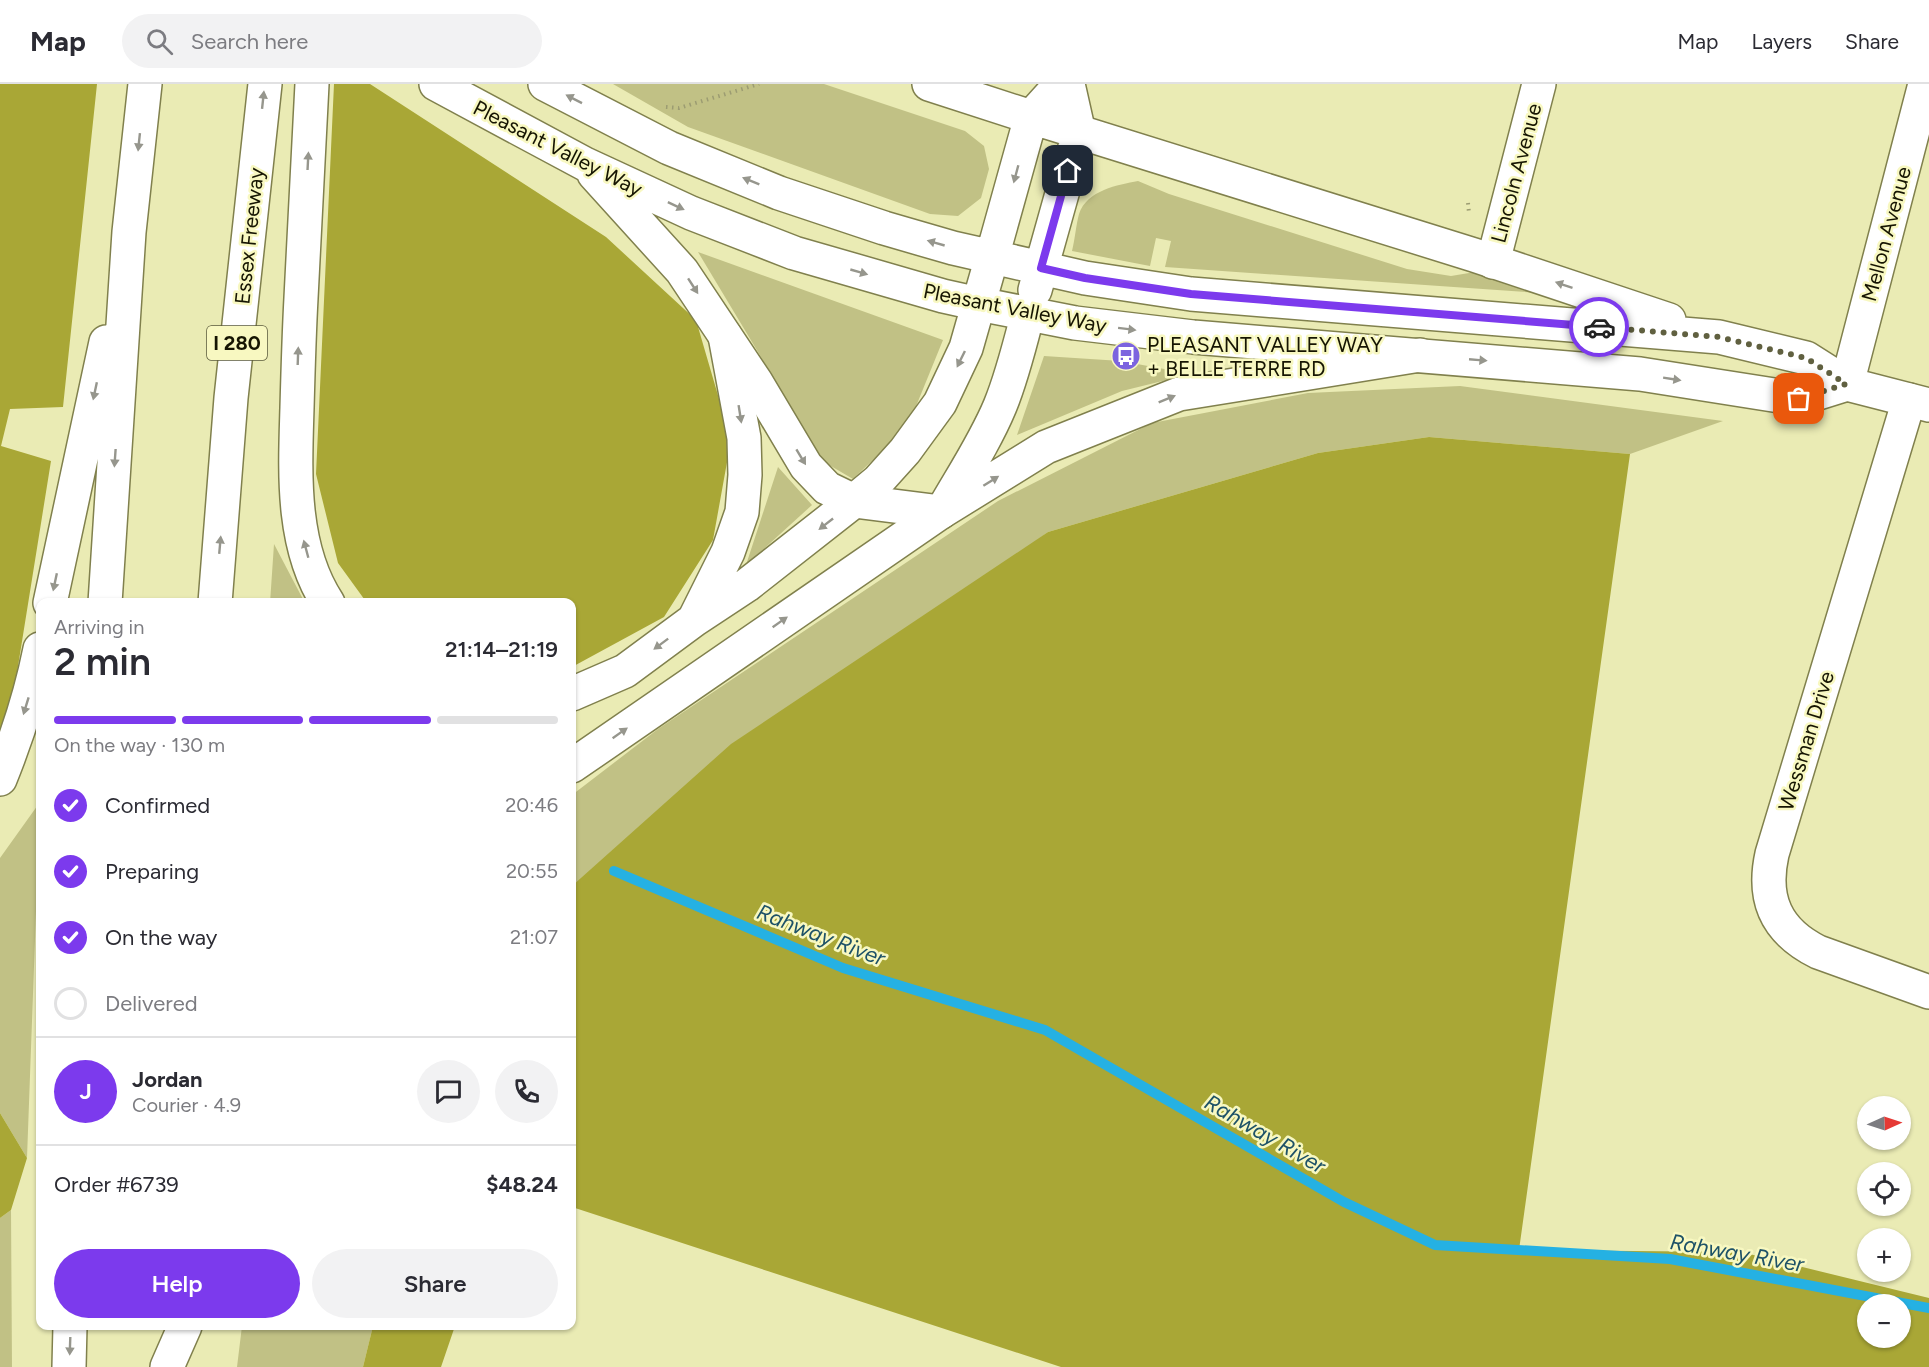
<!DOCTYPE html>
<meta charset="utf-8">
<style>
body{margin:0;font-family:Figtree,sans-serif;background:#f2f2f3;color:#2b2b33;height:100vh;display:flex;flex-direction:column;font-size:22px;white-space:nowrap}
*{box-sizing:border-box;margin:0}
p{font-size:20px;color:#7c7c81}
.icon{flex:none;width:33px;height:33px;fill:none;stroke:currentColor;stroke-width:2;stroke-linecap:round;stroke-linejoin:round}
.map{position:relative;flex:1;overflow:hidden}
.side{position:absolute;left:36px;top:514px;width:540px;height:732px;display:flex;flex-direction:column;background:#fff;border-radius:12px;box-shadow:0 2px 4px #0004}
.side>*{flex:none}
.needle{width:39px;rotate:87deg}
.buttons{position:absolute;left:1857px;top:1012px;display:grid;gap:12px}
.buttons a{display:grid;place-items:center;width:54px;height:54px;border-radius:50%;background:#fff;box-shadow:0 2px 4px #0004;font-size:30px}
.pin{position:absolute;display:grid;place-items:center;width:51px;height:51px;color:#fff;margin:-26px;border-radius:12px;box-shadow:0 3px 9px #0006}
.courier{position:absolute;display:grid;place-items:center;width:60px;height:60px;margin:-30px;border:4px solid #7c3aed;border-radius:50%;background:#fff;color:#222;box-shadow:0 2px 8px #0007}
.head em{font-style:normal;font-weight:600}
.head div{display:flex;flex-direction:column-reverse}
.head{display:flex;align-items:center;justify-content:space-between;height:102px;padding:0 18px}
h1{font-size:39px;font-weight:600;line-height:45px}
.bar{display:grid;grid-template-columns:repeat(4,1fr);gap:9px 6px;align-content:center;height:72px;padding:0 18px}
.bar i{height:8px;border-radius:4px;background:#e1e1e2}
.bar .active{background:#7c3aed}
.bar p{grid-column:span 4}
.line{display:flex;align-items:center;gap:15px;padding:0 18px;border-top:2px solid #e1e1e2}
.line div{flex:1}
.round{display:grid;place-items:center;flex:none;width:63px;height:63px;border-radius:32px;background:#f2f2f3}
ol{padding:0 18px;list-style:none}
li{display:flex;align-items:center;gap:18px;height:66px}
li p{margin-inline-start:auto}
li .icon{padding:6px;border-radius:50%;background:#7c3aed;color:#fff;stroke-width:4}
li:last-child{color:#7c7c81}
li i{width:33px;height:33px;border:3px solid #e1e1e2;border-radius:50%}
.cta{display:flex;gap:12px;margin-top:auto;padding:12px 18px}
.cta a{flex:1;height:69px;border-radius:36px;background:#7c3aed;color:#fff;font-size:24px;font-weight:600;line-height:69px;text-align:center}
.cta a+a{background:#f2f2f3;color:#2b2b33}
header{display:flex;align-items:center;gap:36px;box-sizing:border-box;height:84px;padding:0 30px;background:#fff;border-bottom:2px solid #e1e1e2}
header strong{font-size:28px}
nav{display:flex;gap:33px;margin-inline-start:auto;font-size:21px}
.search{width:420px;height:54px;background:#f2f2f3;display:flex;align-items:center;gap:15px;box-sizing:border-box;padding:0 21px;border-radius:33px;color:#7c7c81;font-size:22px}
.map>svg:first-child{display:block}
.green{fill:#c1c185}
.forest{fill:#a9a736;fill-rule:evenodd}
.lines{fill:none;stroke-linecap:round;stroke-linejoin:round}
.stream{stroke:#25b1e3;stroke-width:10}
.minor-casing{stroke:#80804d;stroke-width:36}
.major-casing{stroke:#80804d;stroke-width:36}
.highway-casing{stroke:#80804d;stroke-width:36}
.path{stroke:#9c9c72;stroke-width:4;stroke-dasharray:1.5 4.5;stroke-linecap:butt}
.minor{stroke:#fff;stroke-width:33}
.major{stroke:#fff;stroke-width:33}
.highway{stroke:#fff;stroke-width:33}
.oneway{fill:#96968d}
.done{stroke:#606040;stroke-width:6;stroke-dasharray:0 10.8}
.route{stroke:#7c3aed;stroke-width:8}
.labels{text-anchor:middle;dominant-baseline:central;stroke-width:5;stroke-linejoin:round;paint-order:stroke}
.shield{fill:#f8f8c1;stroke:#5a593b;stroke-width:1.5}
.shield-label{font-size:20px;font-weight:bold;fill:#161502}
.street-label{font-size:21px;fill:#161502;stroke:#f8f8c1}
.poi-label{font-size:21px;fill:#161502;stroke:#f8f8c1;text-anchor:start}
.water-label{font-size:22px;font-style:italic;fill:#1e5267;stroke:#f8f8c1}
</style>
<header>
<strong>Map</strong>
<div class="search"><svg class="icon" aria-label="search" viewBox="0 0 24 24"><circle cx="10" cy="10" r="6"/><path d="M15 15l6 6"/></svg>Search here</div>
<nav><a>Map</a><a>Layers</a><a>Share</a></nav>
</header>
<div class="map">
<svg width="1929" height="1283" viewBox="0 0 1929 1283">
<rect width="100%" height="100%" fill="#eaebb4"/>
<path class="green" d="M613,0H824L965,47L984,62L989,85L981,114L958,132L930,130L688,43Z
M1138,97L1169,110L1407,185L1451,192L1499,184L1569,211L1165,183L1171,157L1156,154L1150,182L1072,167C1075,155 1076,141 1079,130C1087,106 1118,101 1138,97Z
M698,168L943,256L908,342L853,395L824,378Z
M1044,272L1121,277L1191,290L1122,307L1017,351Z
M1460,302L1723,337L1630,370L1429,353L1318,369L1048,448L572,802V711L658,645L998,417L1152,339L1308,309Z
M778,383L812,421L746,481Z
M274,460L305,519H270Z
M40,718L27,1074L0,1029V774Z
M11,1126L12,1283H0V1134Z
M242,1242H373L363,1283H237Z"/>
<path class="forest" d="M0,0H97L63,323L10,325L1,362L51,377L10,632L0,652Z
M334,0H370L606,153L696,236L731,356L713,456L664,533L572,583V519H367L338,479L316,390Z
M1429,353L1630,370L1519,1166L1741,1168L1929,1214V1283H1061L572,1123V802L731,660L1048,448L1318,369ZM1868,1221H1900V1254H1868Z
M0,1029L27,1074L11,1126L0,1134Z
M373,1242H455L441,1283H363Z"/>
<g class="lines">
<path class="stream" d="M614,787L843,884L1045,946L1344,1118L1435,1161L1670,1175L1929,1224"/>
<g class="minor-casing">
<path id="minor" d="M929,0L1031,33L1061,0
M1068,0L1079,49
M1493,178L1539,0
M1847,300L1925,0
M1909,316L1772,770C1762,815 1776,847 1818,868L1929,908"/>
</g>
<g class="major-casing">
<path id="major" d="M436,0L585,80L691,129L794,169L943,212L979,220L1075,239L1193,253L1640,290L1799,315L1847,300
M545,0L669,64L779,109L884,144L953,164L1085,194L1191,210L1719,253L1806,274L1847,300L1929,321
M594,90L682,187L756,298L806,382L827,404L854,417L941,428
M992,173L1031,33L1474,171L1669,236
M1035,206L1079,49"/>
</g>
<g class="highway-casing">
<path id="highway" d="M312,0C308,71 305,143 301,214C299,251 298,287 297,324C295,389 291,463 328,519
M944,424C963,391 985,358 1000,322C1012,293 1020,260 1028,229
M50,519L106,258
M105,519L129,148L145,0
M215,519L231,314L265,0
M694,536L747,501L854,417L878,397L905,367L940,319L966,264L992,173
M572,610L625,587L694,536L728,468L742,428L745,391L744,354L725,252
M572,682L941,428L1046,363L1179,310L1420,271
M0,695C17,653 31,610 40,565
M69,1283L70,1242
M167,1283L185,1242"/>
</g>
<path class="path" d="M666,23L679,24L759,0
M1468,119L1469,129"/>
<use href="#minor" class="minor"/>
<use href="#major" class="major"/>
<use href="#highway" class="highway"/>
</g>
<defs><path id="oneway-solid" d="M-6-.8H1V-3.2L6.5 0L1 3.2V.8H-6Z" transform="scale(1.5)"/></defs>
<g class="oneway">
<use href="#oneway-solid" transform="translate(574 15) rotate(-153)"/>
<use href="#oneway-solid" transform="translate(263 16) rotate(-84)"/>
<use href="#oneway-solid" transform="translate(139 58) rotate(96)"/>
<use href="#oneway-solid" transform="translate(308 77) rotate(-87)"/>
<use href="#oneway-solid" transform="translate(1016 90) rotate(105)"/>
<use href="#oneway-solid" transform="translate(751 97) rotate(-158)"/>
<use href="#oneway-solid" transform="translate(676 122) rotate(25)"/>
<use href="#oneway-solid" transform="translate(936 159) rotate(-164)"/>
<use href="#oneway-solid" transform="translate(859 188) rotate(16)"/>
<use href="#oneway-solid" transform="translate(1564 201) rotate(-161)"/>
<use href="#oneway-solid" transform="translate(693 202) rotate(57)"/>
<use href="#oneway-solid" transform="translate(1127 245) rotate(7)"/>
<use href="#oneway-solid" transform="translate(298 272) rotate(-88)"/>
<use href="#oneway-solid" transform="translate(961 275) rotate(116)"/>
<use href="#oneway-solid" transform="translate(1478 276) rotate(5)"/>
<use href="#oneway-solid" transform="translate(1672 295) rotate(9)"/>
<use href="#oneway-solid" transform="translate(95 307) rotate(102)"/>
<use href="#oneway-solid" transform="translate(1167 315) rotate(-22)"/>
<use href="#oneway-solid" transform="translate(740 330) rotate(81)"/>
<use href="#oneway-solid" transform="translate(801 373) rotate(59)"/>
<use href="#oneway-solid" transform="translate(115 374) rotate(94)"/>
<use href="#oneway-solid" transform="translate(991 397) rotate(-32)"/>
<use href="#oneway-solid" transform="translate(826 440) rotate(142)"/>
<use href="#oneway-solid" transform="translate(220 461) rotate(-85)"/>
<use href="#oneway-solid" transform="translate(306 465) rotate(-105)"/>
<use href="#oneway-solid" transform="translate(55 498) rotate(102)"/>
<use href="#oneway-solid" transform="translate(780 538) rotate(-35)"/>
<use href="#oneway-solid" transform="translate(661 560) rotate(143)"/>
<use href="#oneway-solid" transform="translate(26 622) rotate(107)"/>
<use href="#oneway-solid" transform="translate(620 649) rotate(-35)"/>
<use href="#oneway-solid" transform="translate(70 1262) rotate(92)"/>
</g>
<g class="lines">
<path class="done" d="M1599,243L1719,253L1806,274L1846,300L1799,315"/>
<path class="route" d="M1068,87L1041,184L1085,194L1191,210L1599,243"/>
</g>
<defs>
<g id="bus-disc" transform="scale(1.5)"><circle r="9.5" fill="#7c64df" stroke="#f8f8c1"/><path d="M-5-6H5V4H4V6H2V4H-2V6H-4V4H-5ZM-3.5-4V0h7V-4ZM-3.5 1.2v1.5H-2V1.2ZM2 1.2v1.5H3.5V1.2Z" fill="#fff"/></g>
</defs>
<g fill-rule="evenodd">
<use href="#bus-disc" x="1126" y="272"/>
</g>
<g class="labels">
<rect class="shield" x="207" y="242" width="60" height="34" rx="4.5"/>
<g class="shield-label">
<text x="237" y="259">I 280</text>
</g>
<g class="street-label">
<text transform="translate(558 64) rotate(27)">Pleasant Valley Way</text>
<text transform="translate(1516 89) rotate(-75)">Lincoln Avenue</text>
<text transform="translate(1886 150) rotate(-75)">Mellon Avenue</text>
<text transform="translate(249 152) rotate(-84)">Essex Freeway</text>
<text transform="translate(1015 224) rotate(11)">Pleasant Valley Way</text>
<text transform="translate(1806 657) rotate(-73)">Wessman Drive</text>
</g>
<g class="poi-label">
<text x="1147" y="260">PLEASANT VALLEY WAY<tspan x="1147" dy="24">+ BELLE TERRE RD</tspan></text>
</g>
<g class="water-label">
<text transform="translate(821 851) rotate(21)">Rahway River</text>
<text transform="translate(1265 1050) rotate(30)">Rahway River</text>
<text transform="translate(1737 1169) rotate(10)">Rahway River</text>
</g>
</g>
</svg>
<div class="buttons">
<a><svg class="needle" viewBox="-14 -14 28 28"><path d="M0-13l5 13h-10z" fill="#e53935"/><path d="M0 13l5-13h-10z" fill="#7c7c81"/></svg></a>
<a><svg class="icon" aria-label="locate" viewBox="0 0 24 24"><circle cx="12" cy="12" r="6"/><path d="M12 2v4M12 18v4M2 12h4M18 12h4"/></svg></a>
<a>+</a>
<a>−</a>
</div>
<div class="pin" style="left:1799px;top:315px;background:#ea580c"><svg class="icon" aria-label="bag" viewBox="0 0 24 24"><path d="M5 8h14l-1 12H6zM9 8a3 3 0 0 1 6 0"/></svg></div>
<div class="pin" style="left:1068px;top:87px;background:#1f2937"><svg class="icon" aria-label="home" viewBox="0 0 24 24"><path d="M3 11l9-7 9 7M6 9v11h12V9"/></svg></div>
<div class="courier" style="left:1599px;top:243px"><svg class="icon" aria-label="car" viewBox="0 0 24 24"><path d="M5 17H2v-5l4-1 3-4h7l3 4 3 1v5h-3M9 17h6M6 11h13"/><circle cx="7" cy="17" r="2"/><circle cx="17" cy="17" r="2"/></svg></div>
<section class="side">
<div class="head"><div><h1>2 min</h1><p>Arriving in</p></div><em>21:14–21:19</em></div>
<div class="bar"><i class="active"></i><i class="active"></i><i class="active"></i><i></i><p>On the way · 130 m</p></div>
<ol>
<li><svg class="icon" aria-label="check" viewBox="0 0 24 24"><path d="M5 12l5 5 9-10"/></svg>Confirmed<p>20:46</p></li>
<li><svg class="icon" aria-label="check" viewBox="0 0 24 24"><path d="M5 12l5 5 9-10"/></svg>Preparing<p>20:55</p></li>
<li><svg class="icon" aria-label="check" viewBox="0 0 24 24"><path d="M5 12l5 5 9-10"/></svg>On the way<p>21:07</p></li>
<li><i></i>Delivered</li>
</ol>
<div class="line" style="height:108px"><b class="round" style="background:#7c3aed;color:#fff">J</b><div><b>Jordan</b><p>Courier · 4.9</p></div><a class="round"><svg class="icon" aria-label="chat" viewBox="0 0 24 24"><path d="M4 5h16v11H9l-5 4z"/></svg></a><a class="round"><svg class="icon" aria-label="phone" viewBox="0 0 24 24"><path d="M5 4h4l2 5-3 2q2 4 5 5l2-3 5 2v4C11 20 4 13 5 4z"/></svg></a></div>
<div class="line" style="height:78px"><div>Order #6739</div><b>$48.24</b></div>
<div class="cta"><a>Help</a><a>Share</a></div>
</section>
</div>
